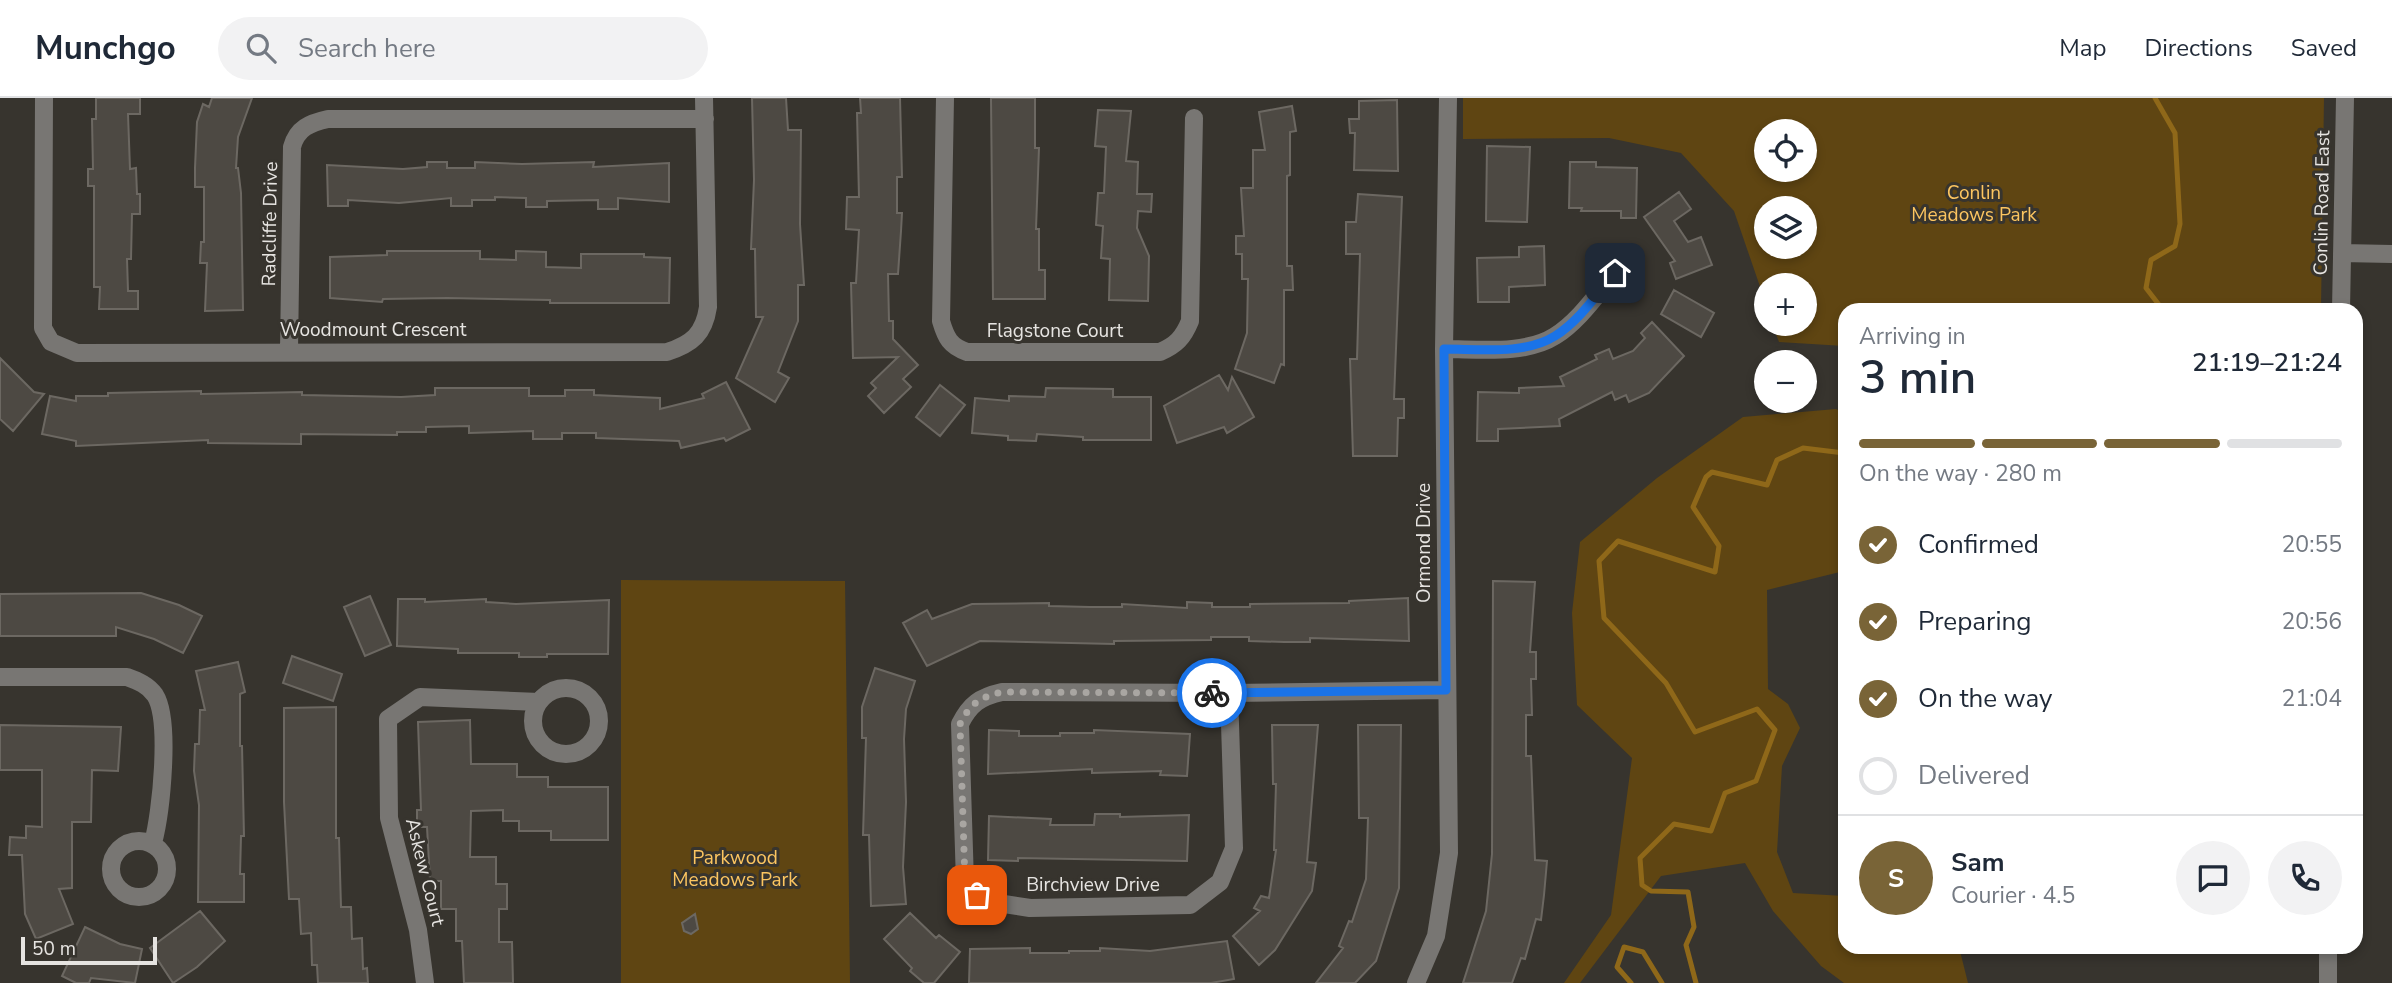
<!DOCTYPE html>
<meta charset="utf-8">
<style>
body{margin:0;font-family:"Nunito Sans",sans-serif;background:#f2f2f3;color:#1f2937;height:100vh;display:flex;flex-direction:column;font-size:26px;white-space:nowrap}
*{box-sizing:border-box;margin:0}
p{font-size:23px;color:#747a83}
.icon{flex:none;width:38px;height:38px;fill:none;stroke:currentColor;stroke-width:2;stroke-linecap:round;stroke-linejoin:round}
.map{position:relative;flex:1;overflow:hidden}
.side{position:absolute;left:1838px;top:205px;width:525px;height:651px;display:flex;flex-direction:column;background:#fff;border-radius:21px;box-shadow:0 4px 10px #0003}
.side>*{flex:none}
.fabs{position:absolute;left:1754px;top:21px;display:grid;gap:14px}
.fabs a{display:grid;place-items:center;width:63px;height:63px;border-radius:50%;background:#fff;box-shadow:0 4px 10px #0003;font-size:35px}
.scale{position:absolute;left:21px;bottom:18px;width:136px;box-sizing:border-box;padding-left:7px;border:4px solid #e6e4e1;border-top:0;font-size:19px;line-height:24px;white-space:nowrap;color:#e6e4e1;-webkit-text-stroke:5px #37342e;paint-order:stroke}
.pin{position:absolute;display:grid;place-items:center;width:60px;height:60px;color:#fff;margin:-30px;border-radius:14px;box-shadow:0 4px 10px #0006}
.courier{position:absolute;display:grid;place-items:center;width:70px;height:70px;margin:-35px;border:5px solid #1a73e8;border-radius:50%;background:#fff;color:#222;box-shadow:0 2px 9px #0007}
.headline em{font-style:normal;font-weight:600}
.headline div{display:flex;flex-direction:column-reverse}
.headline{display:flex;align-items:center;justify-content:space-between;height:119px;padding:0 21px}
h1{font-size:46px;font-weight:600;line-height:52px}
.bar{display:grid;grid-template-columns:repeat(4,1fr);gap:10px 7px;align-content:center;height:84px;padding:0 21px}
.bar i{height:9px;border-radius:5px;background:#e0e1e3}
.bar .selected{background:#796437}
.bar p{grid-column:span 4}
.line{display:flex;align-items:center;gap:18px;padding:0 21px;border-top:2px solid #e0e1e3}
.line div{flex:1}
.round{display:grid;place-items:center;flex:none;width:74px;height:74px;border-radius:37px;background:#f2f2f3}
ol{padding:0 21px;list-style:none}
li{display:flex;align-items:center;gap:21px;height:77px}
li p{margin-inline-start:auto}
li .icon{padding:7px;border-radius:50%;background:#796437;color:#fff;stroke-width:4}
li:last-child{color:#747a83}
li i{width:38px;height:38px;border:4px solid #e0e1e3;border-radius:50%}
header{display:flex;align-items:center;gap:42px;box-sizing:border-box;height:98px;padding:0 35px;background:#fff;border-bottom:2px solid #e0e1e3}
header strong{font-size:33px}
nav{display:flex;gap:38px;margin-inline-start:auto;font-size:24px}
.search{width:490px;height:63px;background:#f2f2f3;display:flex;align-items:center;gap:18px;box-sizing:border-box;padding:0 24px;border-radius:38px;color:#747a83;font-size:26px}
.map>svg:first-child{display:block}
.green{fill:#5f4512;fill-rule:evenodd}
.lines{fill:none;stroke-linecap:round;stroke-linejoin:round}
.stream{stroke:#8f6819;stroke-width:5}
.building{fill:#4d4943;stroke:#6c6862;stroke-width:2}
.minor{stroke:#787673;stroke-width:18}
.done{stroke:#a9a6a2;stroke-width:7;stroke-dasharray:0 12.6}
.route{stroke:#1a73e8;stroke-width:9}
.labels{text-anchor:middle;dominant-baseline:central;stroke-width:6;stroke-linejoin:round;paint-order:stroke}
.park-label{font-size:19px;fill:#fcc560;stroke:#37342e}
.street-label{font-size:19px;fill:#e6e4e1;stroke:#37342e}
</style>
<header>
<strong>Munchgo</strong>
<div class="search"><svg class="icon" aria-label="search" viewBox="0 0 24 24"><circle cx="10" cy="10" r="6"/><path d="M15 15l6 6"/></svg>Search here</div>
<nav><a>Map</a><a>Directions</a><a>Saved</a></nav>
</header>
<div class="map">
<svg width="2392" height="885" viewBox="0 0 2392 885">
<rect width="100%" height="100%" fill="#37342e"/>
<path class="green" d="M1463,0H2324L2321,212H1844V248L1779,244L1772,226H1804V187H1766V206L1734,113L1681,55L1609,40L1463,41ZM1766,33H1804V72H1766ZM1804,110V149H1766V110Z
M1836,311L1844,315V473L1767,492L1768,591L1788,606L1800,630L1782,668L1777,754L1793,795L1844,798V849H1959L1968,885H1844L1821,868L1773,813L1745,765L1661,778L1580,885H1564L1611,817L1632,660L1577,607L1572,515L1580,444L1657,380L1743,319Z
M621,482L845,483L850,885H621Z"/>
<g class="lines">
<path class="stream" d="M2155,0L2175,35L2180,126L2175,148L2151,162L2146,190L2163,212
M1631,885L1617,869L1624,849L1643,854L1662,885
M1696,885L1686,847L1694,829L1688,794L1651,793L1642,787L1640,760L1674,726L1711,733L1725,695L1756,683L1775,632L1757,611L1695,634L1666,585L1604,520L1599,463L1618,443L1715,474L1719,448L1693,409L1706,379L1712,374L1767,387L1777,362L1803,350L1844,355"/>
</g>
<path class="building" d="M96,0H140V16H128L130,71L136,70L137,96H140V116H132L131,161H127L128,193H138V211H99L100,189H94V88H88V71H93L92,21H96Z
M212,0H252L238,39L236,70H238L241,95L243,212L205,213L207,165H200L201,144H204V89H195V70L197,24L203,6L209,9Z
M752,0H786L788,32H801L800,126L804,187H798V223L778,274L789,280L775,304L736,280L763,219H756L755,151H751L754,82Z
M860,0H900L902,79H897V115H902L901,133L898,176H888L889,223H893V241L918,267L903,281L911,289L884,315L868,298L876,290L871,285L898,259L853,260L851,185H856L859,132L846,131L847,99H859L857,15H861Z
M991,0H1035V50H1039L1036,131H1039V172H1045V201H993Z
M1397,2L1398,73L1354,72L1355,35H1350L1349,21H1359V3Z
M1292,8L1296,33L1290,34V77L1287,78V168H1292L1293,192H1284V267L1281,266L1274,285L1235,271L1247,235L1248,181H1242V156H1236V138H1244L1241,90H1253V52H1265L1259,14Z
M1098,12L1131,13L1126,63L1138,64L1137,96H1152L1151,114L1138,113L1137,130L1149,158L1148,203L1109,202L1110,161L1101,160L1103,128L1096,127L1098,95H1104L1106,49L1095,48Z
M1487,48L1530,49L1527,124L1486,123Z
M427,64H447V70H475V64L522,66L594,64L593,69L669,65V104L618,100V111H598V102L547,103V109H526V100L495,99V102H472V108H451V100L399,105L348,102V108H328L327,67L403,71L427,69Z
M1570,64H1596V69L1637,70L1636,120H1621V113H1581L1582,110H1569Z
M1679,94L1691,111L1674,123L1688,144L1701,139L1712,167L1676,181L1670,165L1675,163L1644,119Z
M1358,96L1402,99L1394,301H1404V320H1398L1397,358H1353L1350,261H1357L1360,156H1346V124H1356Z
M1544,148L1545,187L1509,189V204H1478L1477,160L1519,159V149Z
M387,153H480V161L516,162V153L546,154V169L581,170V156H644V159L670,160L669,205H550V202L447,200L383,201L382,204L330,200V159L387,157Z
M1674,192L1714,215L1701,239L1661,216Z
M1652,224L1684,258L1649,295L1629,304L1626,297L1615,302L1612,294L1559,321L1560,328L1498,331V343H1477L1478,294L1519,295V290L1564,288L1560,279L1597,261L1595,257L1609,251L1613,261L1633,253L1645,240L1641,235Z
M0,260L34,294L44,296L13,333L0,321Z
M1219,277L1228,292L1232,279L1254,319L1227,335L1224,329L1177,345L1164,308Z
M726,284L750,331L726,343L724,340L681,350L679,343L596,340V335H562V341H533V333L469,335V328L426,329V334H397V337L301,336V346L208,345V342L76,348V343L42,336L50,298L76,303V298H108V295L201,293V296L302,294V297L401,299L435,297V290H529V298H565V292H594V297L660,300V311L704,300L702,296Z
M940,287L965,307L940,338L916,319Z
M1046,290L1113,291V299H1151V342H1083V339L1037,336L1036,343L1008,342V338L972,335L975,300L1009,303V298L1045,299Z
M1493,483L1535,484L1530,554H1536V581H1531L1532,617H1526V658H1531L1535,762L1547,763L1544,797L1541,822L1536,821L1525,861L1521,860L1512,885H1463L1486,813L1492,756Z
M141,495L179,507L202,518L183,555L154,541L116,529V538H0V496Z
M370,498L391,547L365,558L344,509Z
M1408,500L1409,543L1310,540V544H1284L1249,543V539H1211V542L1114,543V546L980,543L927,568L903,525L927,512L932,521L972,506L1049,505V508L1090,509H1122V506L1187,510V504L1212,505V509H1250V506L1349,505V503Z
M398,501H425V504L486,501V504L516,506L609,502L608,556H547V559H519V555H458V551L397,548Z
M292,558L342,576L333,603L283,585Z
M238,564L245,594L240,596V648H242L244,738H241L240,776H244V804H198L199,707L194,673L195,646H199L200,612H205L196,573Z
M875,570L915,583L906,611L904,641L906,704L903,769L906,806L871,808L869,737H863L866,640H862V609Z
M336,609V740H339L341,809H351L352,841L362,840L363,871L367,870L368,885H318L317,867H312L311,835L301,836L299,801H289L284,704V610Z
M470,622L471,666H517V679H548V689H608V742H551V733H519V723H503V712L471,713L470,759H496V786H507V811H499V844H512L513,885H464L462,843H456V811H441V783H430L427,729H417V712H421L418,624Z
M0,627L121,629L118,673L92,672L91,724H72V790L59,791L73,826L36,841L25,816L22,757H9L10,739L26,740V728L42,729V672H0Z
M1272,627H1318L1307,764L1316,765L1312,793L1275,852L1259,867L1233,838L1260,813L1254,810L1261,798L1269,800L1276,752H1274L1276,686H1273Z
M1358,627H1401L1399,790L1376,863L1355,885H1316L1343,850L1339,848L1349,823L1352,824L1366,781L1368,720H1359Z
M989,632L1019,633V638H1060V635H1094V632L1190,636L1187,678L1160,677L1161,673L1092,675V671L988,676Z
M1095,716H1120V719L1189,717L1187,763L1018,760V763L988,762L989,718L1051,721L1050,727H1094Z
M200,813L225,843L197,869L173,885L150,850Z
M910,815L936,840L939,837L960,854L934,885H924L910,873L912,870L884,841Z
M695,816L698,831L691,836L684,833L682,825Z
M85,829L120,846L142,851L135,885L91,880L89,885H76L62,878Z
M1227,843L1234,881L1211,885H969L970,851L1030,850V855H1069V853H1100V850L1150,853Z"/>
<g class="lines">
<path class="minor" d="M44,0L43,230L51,244L77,255L667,254C692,246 704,236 708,209L704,0
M945,0L941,223C946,240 950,248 967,254H1160C1176,247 1183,240 1190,223L1194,20
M2342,155L2392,156
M2341,212L2345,0
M1444,251C1479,251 1525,257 1555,238C1579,223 1597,196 1615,175
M289,252L292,49C297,30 310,25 328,21H705
M0,579H127C138,583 148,587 155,597C171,622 161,715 153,745
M533 623a33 33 0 1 1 66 0a33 33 0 1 1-66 0Z
M1229,595L1234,750L1220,784L1190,807L1030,810L991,804L977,797L965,784L960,626C970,606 980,599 1002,594L1229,595L1445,592
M111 771a28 28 0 1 1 56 0a28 28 0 1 1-56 0Z
M425,885L418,832L389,720L388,621L420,599L539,604
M1416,885L1436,838L1449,755L1444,251L1448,0
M2328,885V849"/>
</g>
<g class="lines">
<path class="done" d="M977,797L965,784L960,626C970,606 980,599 1002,594L1212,595"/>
<path class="route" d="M1212,595L1446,592L1444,251C1479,251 1525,257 1555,238C1579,223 1597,196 1615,175"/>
</g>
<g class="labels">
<g class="park-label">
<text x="1974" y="95">Conlin<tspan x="1974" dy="22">Meadows Park</tspan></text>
<text x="735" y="760">Parkwood<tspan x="735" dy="22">Meadows Park</tspan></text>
</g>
<g class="street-label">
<text transform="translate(2322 105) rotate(-89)">Conlin Road East</text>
<text transform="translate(270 126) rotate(-89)">Radcliffe Drive</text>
<text x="373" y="232">Woodmount Crescent</text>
<text x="1055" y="233">Flagstone Court</text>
<text transform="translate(1424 445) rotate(-90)">Ormond Drive</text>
<text transform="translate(425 774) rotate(76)">Askew Court</text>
<text x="1093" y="787">Birchview Drive</text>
</g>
</g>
</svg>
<div class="fabs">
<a><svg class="icon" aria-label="locate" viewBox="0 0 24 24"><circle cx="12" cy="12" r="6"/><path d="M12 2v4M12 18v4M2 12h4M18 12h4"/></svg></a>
<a><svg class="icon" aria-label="layers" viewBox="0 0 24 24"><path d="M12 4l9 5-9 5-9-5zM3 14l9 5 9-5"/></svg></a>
<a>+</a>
<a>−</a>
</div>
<div class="scale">50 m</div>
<div class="pin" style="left:977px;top:797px;background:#ea580c"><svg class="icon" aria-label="bag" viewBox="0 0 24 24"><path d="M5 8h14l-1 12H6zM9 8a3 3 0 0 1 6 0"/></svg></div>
<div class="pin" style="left:1615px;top:175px;background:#1f2937"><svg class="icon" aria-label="home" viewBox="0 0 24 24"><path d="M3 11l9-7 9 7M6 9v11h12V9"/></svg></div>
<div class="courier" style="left:1212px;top:595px"><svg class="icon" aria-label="bike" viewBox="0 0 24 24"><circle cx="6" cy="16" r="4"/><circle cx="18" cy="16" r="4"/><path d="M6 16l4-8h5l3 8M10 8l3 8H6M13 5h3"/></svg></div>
<section class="side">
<div class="headline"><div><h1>3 min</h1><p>Arriving in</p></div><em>21:19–21:24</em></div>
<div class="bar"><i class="selected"></i><i class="selected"></i><i class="selected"></i><i></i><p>On the way · 280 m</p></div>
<ol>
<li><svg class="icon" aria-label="check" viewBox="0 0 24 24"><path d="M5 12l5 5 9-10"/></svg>Confirmed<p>20:55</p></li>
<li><svg class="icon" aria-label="check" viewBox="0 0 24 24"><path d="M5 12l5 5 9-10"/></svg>Preparing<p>20:56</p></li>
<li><svg class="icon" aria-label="check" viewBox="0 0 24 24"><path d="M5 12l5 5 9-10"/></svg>On the way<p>21:04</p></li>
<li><i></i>Delivered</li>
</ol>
<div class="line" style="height:126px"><b class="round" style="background:#796437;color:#fff">S</b><div><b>Sam</b><p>Courier · 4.5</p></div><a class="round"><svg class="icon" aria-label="chat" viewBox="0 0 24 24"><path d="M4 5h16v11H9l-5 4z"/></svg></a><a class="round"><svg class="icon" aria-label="phone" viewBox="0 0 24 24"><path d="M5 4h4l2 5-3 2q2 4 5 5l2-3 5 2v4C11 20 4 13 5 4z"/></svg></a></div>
</section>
</div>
